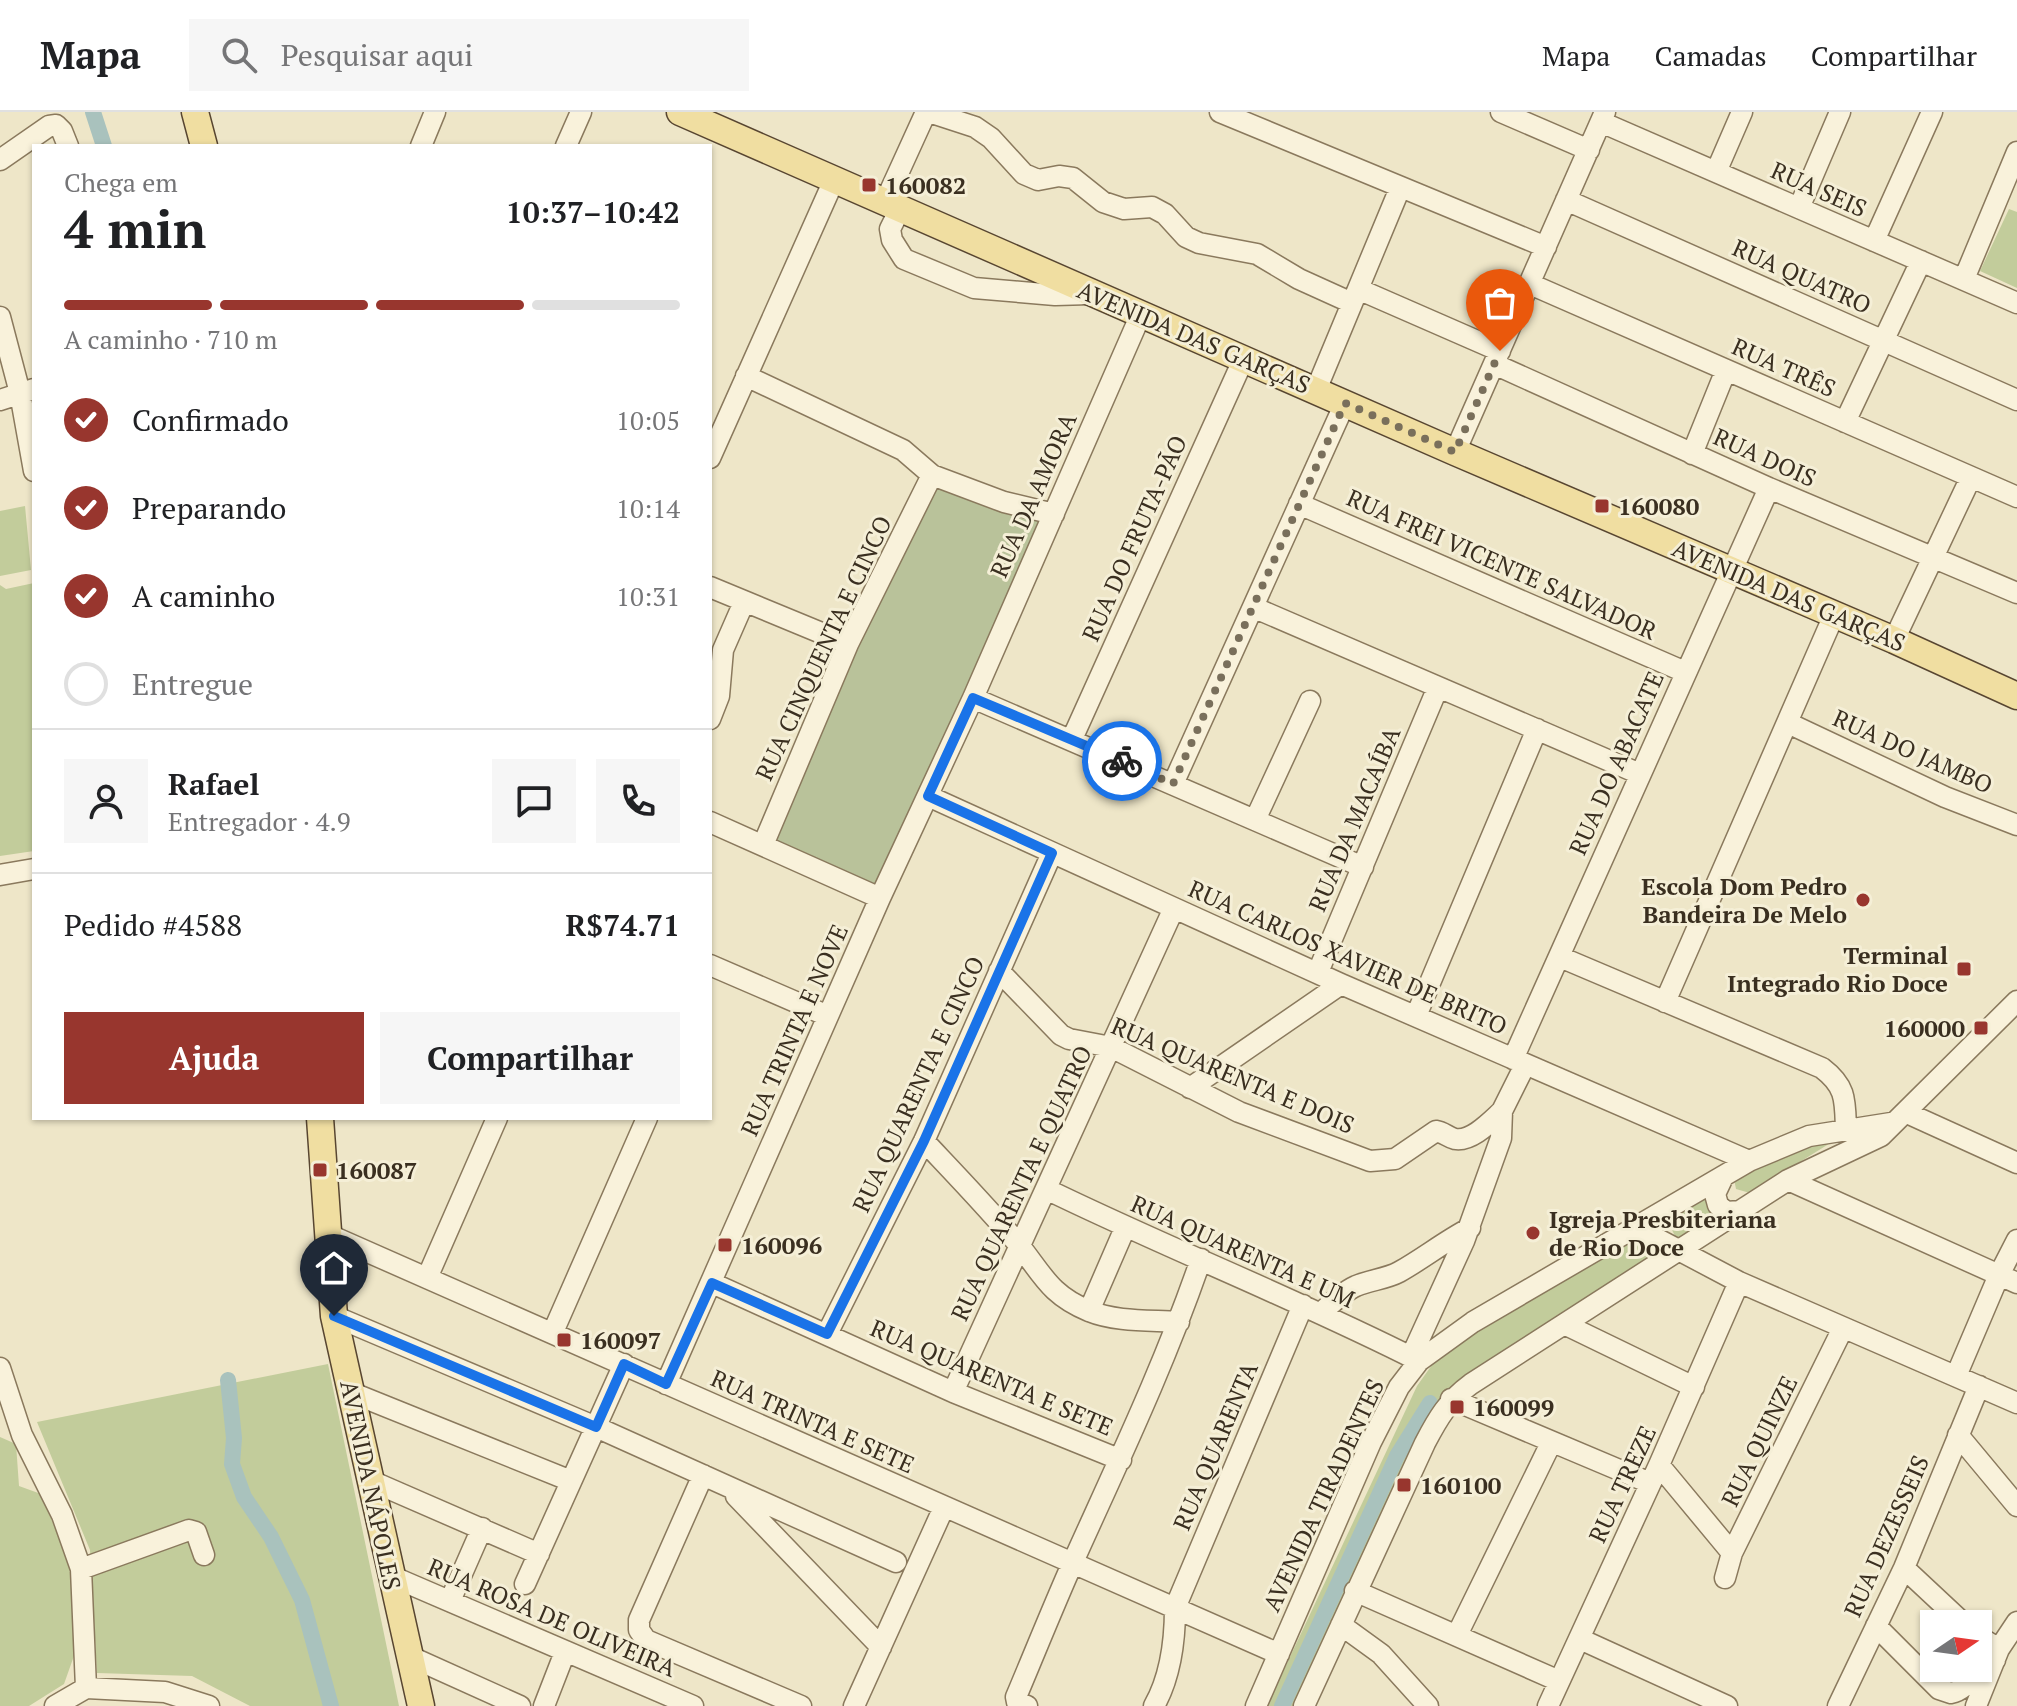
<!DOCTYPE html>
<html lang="pt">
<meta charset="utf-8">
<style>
body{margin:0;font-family:"PT Serif",serif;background:#f6f6f6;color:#202124;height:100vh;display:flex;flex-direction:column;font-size:30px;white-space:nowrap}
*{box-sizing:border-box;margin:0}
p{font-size:26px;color:#757577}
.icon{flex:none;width:44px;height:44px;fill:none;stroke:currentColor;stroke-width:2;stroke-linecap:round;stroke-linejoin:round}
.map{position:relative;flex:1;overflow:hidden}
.side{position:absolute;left:32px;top:32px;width:680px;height:976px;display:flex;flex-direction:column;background:#fff;border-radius:0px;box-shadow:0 2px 6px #0004}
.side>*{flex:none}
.needle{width:52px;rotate:77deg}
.fabs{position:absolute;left:1920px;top:1498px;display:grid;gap:16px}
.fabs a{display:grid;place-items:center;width:72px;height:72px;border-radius:0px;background:#fff;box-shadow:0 2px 6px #0004;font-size:40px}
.pin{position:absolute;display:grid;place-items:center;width:68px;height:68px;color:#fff;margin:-82px -34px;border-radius:50% 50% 50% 0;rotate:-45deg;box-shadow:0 0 8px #0007}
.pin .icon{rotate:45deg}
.courier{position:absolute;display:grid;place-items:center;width:80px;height:80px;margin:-40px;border:6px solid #1a73e8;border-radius:50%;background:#fff;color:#222;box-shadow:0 2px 10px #0007}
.head em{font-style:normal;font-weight:700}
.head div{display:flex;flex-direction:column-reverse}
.head{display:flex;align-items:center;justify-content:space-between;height:136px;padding:0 32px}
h1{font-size:52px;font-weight:700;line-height:60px}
.bar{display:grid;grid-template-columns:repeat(4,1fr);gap:12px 8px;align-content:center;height:96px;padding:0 32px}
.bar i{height:10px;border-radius:6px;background:#e0e0e0}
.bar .on{background:#98362e}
.bar p{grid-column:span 4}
.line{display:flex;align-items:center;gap:20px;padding:0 32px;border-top:2px solid #e0e0e0}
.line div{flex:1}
.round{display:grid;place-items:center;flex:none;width:84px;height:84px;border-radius:0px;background:#f6f6f6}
ol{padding:0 32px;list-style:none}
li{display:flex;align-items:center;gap:24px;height:88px}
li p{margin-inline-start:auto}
li .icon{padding:8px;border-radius:50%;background:#98362e;color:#fff;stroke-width:4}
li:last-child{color:#757577}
li i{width:44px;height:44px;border:4px solid #e0e0e0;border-radius:50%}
.button{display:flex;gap:16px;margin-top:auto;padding:16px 32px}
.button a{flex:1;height:92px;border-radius:0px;background:#98362e;color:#fff;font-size:32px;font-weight:700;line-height:92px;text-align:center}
.button a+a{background:#f6f6f6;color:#202124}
header{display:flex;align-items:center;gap:48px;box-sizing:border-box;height:112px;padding:0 40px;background:#fff;border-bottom:2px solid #e0e0e0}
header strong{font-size:38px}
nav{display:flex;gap:44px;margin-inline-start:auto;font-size:28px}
.search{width:560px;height:72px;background:#f6f6f6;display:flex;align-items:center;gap:20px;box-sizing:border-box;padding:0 28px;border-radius:0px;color:#757577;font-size:30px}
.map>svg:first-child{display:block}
.green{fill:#c2cc9b}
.cemetery{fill:#b9c29a}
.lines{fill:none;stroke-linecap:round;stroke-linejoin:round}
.canal{stroke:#a9c2bd;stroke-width:16}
.minor-casing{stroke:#8a795d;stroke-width:23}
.major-casing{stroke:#584631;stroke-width:29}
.minor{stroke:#f9f2db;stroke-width:20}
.major{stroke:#f0dea1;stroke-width:26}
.done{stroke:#796f5b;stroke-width:8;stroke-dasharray:0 14.4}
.route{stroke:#1a73e8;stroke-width:10}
.poi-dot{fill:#98362e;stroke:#f5efd7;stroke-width:3}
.labels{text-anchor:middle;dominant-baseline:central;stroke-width:6;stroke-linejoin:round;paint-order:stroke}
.poi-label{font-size:24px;font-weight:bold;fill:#3a2f20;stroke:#f5efd7;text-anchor:start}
.street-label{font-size:24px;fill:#3a2f20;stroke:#f5efd7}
</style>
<header>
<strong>Mapa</strong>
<div class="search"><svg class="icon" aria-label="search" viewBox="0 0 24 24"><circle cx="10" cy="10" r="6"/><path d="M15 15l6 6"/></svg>Pesquisar aqui</div>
<nav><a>Mapa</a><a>Camadas</a><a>Compartilhar</a></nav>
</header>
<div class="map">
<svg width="2017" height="1594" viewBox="0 0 2017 1594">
<rect width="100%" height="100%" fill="#eee6c8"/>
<path class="green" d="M2009,97L2017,100V176L1980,159Z
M25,394L31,458L0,464V399Z
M34,471V739L0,744V473L6,477Z
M1840,1025L1750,1081L1736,1077L1734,1067L1800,1027Z
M1711,1085L1717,1106L1677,1128L1665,1104L1694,1089Z
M1626,1123L1664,1136L1487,1249L1443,1291L1304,1594H1267L1417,1274L1449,1229Z
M328,1252L399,1594H250L192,1564L97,1561L90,1438L37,1310Z
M0,1325L16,1332L19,1374L41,1382L74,1462L75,1541L64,1572L29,1594H0Z"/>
<path class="cemetery" d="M932,363L1054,402L880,786L763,733Z"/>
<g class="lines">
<path class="canal" d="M93,0L104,34
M228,1268L234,1326L232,1352L244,1385L271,1425L302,1488L331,1594
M1282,1594L1397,1344L1430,1291"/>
<g class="minor-casing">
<path id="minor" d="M929,0L975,15L991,26L1024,62L1038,68L1059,64L1073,66L1103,90L1124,97L1152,95L1165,102L1186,125L1199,131L1257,142L1299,167L1352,191
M1220,0L1546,135
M1501,0L1589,38
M1601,10L2017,191
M421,34L435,0
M566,34L581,0
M0,48L49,14L56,13L62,19L68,34
M1716,60L1742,0
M1566,88L2017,288
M885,90L926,0
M1799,96L1840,0
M900,97L890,117L892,128L904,147L974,176L1055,183L1090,182
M1874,129L1932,0
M1964,167L2017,40
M1530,172L2017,385
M1358,177L1500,239
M0,205L20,281L34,359
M1494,252L1769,376L2017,481
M746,264L903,338L932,363L1004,390L1054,402
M1316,278L1400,76
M0,288L34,277
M1845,310L1921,149
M1455,340L1605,0
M1692,342L1726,258
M710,346L834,68
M1299,392L1685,560
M710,475L848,532
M1255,496L1640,662
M1894,528L1971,365
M973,586L1363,755
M710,607L719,584L723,538L744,490
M1788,611L1945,685L2017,713
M1072,627L1244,246
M1173,672L1345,291
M928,684L1341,872L1749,1049
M1255,708L1310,589
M710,710L880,786
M763,733L848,532L932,363
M0,763L34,757
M1560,845L1822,956C1847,975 1845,989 1846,1019
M710,853L828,904
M999,859L1061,923L1069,927L1111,935L1239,1000L1370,1049L1395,1047L1436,1019C1443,1020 1448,1025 1455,1027C1472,1030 1491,1009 1502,999
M1318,860L1438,575
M1665,890L1834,503
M1416,904L1537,617
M1513,947L1769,376
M1190,976L1341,872
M1907,1001L2017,1051
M924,1029C956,1063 989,1097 1019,1133C1043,1163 1050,1183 1089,1199C1116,1210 1150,1208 1179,1210
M1723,1065L1715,1082L1718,1093L1726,1100L1741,1099
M1788,1068L2017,1171
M1046,1077C1169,1137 1297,1187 1419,1249
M1635,1115L1739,1170L2017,1291
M327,1122L1279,1542
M427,1166L497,1006
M712,1171L953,1280L1121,1348
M1089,1199L1125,1116
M1321,1201C1332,1191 1343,1180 1356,1174C1370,1168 1386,1167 1399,1160C1424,1146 1445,1129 1470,1116
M334,1204L596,1315L896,1450
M1564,1212L1694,1275
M553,1220L647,1006
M827,1222L924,1029L1052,741
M1411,1245L1464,1129L1501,1026L1502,999L1525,953
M0,1256L22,1323L62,1403L81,1457L86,1576
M1956,1264L1999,1163L2017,1128
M666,1272L880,786L973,586L1141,202
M350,1280L571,1369
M953,1280L1174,796
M1451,1287L1650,1371
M1958,1323L2017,1394
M1659,1353L1732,1441
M703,1363L639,1508V1518L646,1528L801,1594
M369,1368L539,1442
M736,1384L881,1535
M1904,1456L1964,1512
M81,1457L189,1418L196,1420L204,1443
M391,1464L693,1594
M1725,1466L1732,1441L1843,1216
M525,1472L624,1252
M1355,1479L1559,1569
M450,1489L482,1416
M1341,1513L1381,1542L1428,1594
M1876,1514L1939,1577L1951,1581C1971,1577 1976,1553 1995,1548
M1457,1523L1551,1331
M1978,1524L1999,1537
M1580,1527L1727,1594
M409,1544L520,1594
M55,1594L86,1576L165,1580L209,1594
M544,1594L565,1540
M854,1594L944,1395
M1027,1594L1017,1590L1016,1585C1035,1540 1053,1495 1073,1450C1118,1350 1165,1252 1201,1147
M1154,1594C1171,1564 1175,1530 1175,1496L1303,1193
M1256,1594L1371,1330L1399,1275L1419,1249L1473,1210L1749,1049L1809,1024L1891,1011
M1304,1594L1425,1331C1438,1306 1448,1289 1471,1272L1788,1068L1881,1024L2017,889
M1548,1594L1659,1353L1739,1170
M1838,1594L1904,1456L1979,1274
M1976,1594L1999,1537L2017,1510"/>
</g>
<g class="major-casing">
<path id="major" d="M195,0L204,34
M680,0L1455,340L1894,528L2017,584
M320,1006L334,1204L421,1594"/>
</g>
<use href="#minor" class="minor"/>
<use href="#major" class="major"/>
</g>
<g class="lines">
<path class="done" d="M1122,649L1173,672L1345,291L1455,340L1500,239"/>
<path class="route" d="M334,1204L596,1315L624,1252L666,1272L712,1171L827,1222L924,1029L1052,741L928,684L973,586L1122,649"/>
</g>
<g class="poi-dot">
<rect x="861" y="65" width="16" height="16" rx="4"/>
<rect x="1594" y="386" width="16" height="16" rx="4"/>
<circle cx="1863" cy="788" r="8"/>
<rect x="1956" y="849" width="16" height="16" rx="4"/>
<rect x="1973" y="908" width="16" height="16" rx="4"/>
<rect x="312" y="1050" width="16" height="16" rx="4"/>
<circle cx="1533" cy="1121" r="8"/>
<rect x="717" y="1125" width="16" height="16" rx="4"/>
<rect x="556" y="1220" width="16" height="16" rx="4"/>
<rect x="1449" y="1287" width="16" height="16" rx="4"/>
<rect x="1396" y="1365" width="16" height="16" rx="4"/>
</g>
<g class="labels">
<g class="poi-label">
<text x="885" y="73">160082</text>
<text x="1618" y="394">160080</text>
<text x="1847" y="774" text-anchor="end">Escola Dom Pedro<tspan x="1847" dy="28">Bandeira De Melo</tspan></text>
<text x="1948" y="843" text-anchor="end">Terminal<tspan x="1948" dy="28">Integrado Rio Doce</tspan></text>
<text x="1965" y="916" text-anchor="end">160000</text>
<text x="336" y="1058">160087</text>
<text x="1549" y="1107">Igreja Presbiteriana<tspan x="1549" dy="28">de Rio Doce</tspan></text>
<text x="741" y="1133">160096</text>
<text x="580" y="1228">160097</text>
<text x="1473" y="1295">160099</text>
<text x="1420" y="1373">160100</text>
</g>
<g class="street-label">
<text transform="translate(1819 77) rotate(24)">RUA SEIS</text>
<text transform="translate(1802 164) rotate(24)">RUA QUATRO</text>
<text transform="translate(1194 225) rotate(23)">AVENIDA DAS GARÇAS</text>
<text transform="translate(1784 255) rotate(24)">RUA TRÊS</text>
<text transform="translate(1765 345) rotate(24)">RUA DOIS</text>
<text transform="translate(1033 383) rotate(-66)">RUA DA AMORA</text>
<text transform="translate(1134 426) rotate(-66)">RUA DO FRUTA-PÃO</text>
<text transform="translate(1502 452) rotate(24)">RUA FREI VICENTE SALVADOR</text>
<text transform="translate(1789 483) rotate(23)">AVENIDA DAS GARÇAS</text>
<text transform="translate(823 536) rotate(-65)">RUA CINQUENTA E CINCO</text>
<text transform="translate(1913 639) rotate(24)">RUA DO JAMBO</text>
<text transform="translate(1616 651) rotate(-66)">RUA DO ABACATE</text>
<text transform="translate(1354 707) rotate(-67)">RUA DA MACAÍBA</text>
<text transform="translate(1348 845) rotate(24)">RUA CARLOS XAVIER DE BRITO</text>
<text transform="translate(794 918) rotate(-66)">RUA TRINTA E NOVE</text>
<text transform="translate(1233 963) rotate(23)">RUA QUARENTA E DOIS</text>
<text transform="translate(918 972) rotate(-65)">RUA QUARENTA E CINCO</text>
<text transform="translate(1021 1071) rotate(-65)">RUA QUARENTA E QUATRO</text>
<text transform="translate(1243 1139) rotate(24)">RUA QUARENTA E UM</text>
<text transform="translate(992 1265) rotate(23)">RUA QUARENTA E SETE</text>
<text transform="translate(813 1309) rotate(24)">RUA TRINTA E SETE</text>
<text transform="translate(1759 1329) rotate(-64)">RUA QUINZE</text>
<text transform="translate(1215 1334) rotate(-67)">RUA QUARENTA</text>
<text transform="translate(1622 1372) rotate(-65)">RUA TREZE</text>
<text transform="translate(371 1373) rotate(78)">AVENIDA NÁPOLES</text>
<text transform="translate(1323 1383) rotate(-65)">AVENIDA TIRADENTES</text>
<text transform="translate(1886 1424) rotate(-66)">RUA DEZESSEIS</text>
<text transform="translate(552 1505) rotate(23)">RUA ROSA DE OLIVEIRA</text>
</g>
</g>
</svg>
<div class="fabs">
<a><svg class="needle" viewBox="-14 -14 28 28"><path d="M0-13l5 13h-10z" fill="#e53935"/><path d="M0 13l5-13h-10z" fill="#757577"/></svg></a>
</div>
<div class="pin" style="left:1500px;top:239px;background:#ea580c"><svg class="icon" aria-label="bag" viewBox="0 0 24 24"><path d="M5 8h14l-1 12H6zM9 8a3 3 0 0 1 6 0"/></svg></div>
<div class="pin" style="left:334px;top:1204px;background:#1f2937"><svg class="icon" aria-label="home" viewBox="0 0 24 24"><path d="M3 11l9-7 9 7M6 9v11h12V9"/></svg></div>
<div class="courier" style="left:1122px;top:649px"><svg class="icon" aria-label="bike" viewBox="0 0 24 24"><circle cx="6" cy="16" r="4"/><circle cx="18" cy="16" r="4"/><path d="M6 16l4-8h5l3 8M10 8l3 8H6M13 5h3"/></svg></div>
<section class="side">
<div class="head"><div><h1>4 min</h1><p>Chega em</p></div><em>10:37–10:42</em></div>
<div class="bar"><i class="on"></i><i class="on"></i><i class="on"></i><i></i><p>A caminho · 710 m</p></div>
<ol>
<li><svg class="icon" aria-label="check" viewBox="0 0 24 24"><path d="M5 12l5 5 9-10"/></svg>Confirmado<p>10:05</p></li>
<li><svg class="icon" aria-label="check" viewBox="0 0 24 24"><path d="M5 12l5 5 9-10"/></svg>Preparando<p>10:14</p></li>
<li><svg class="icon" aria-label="check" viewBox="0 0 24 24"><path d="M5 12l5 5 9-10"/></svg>A caminho<p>10:31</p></li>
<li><i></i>Entregue</li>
</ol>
<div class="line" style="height:144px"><a class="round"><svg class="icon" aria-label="person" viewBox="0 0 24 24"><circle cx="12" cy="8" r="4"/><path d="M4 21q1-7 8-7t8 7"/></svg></a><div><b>Rafael</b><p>Entregador · 4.9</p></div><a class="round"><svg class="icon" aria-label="chat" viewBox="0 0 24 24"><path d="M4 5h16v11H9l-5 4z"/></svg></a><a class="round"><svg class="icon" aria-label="phone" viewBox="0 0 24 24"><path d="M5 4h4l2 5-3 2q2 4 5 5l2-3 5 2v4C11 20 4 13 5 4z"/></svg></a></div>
<div class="line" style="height:104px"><div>Pedido #4588</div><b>R$74.71</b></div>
<div class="button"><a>Ajuda</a><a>Compartilhar</a></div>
</section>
</div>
